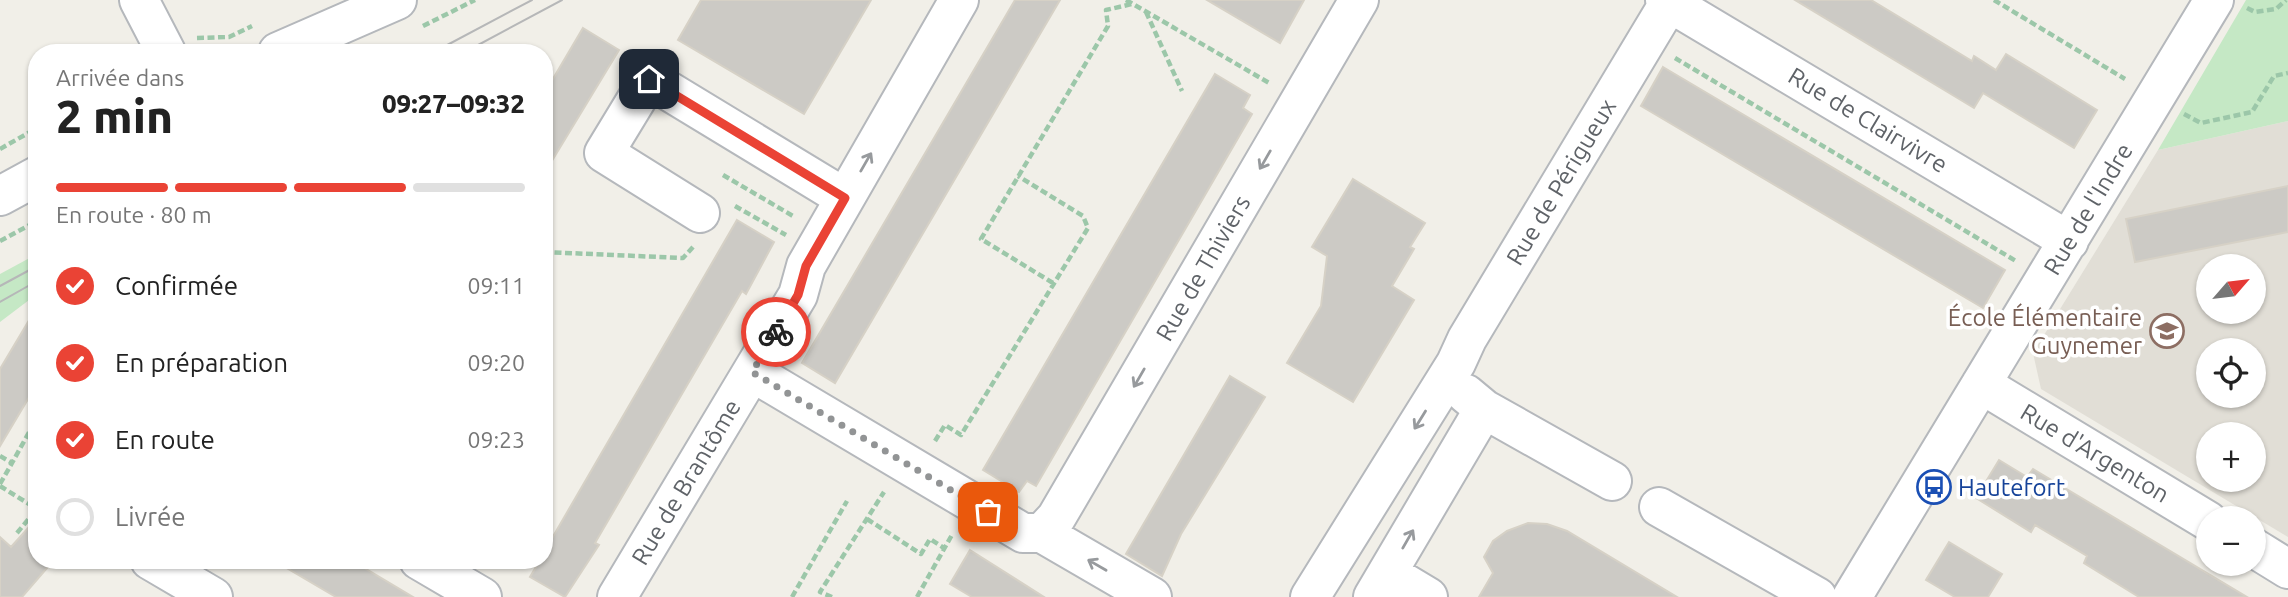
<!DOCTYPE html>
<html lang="fr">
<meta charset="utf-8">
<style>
body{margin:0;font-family:Ubuntu,sans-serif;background:#f2f2f2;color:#222;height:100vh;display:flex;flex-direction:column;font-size:26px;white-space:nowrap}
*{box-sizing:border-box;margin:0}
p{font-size:23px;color:#767676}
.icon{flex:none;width:38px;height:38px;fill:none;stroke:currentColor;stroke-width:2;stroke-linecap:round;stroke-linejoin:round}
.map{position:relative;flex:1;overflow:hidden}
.drawer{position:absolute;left:28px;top:44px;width:525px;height:525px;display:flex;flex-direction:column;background:#fff;border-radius:28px;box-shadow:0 2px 5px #0004}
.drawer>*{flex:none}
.needle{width:46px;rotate:62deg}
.buttons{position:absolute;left:2196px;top:254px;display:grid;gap:14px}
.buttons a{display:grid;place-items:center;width:70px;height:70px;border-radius:50%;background:#fff;box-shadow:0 2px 5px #0004;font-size:35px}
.pin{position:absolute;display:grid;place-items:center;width:60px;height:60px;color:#fff;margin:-30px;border-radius:14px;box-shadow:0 4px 10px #0006}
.courier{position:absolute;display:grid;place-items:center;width:70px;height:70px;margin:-35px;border:5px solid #ea4335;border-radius:50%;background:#fff;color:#222;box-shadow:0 2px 9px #0007}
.overview em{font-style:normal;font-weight:800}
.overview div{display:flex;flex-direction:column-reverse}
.overview{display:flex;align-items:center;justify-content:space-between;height:119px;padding:0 28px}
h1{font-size:46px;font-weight:800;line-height:52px}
.bar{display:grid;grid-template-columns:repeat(4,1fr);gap:10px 7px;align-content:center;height:84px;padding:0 28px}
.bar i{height:9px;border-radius:5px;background:#e0e0e0}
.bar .on{background:#ea4335}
.bar p{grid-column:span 4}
ol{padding:0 28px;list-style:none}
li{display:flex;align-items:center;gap:21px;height:77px}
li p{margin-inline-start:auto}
li .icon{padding:7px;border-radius:50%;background:#ea4335;color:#fff;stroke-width:4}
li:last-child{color:#767676}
li i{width:38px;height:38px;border:4px solid #e0e0e0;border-radius:50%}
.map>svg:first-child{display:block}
.education{fill:#e1ded6;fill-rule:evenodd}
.green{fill:#c5e8c5}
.building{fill:#cccac5;stroke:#d6d1c6;stroke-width:2}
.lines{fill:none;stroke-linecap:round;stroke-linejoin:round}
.minor-casing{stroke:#b5b8bc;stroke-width:42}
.path{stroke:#9cc7a9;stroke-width:4.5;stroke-dasharray:7 3.5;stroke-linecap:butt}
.minor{stroke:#fff;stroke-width:38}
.tram{stroke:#b6b7b8;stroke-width:2}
.oneway{stroke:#979a9d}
.done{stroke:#929495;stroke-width:7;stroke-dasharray:0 12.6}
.route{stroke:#ea4335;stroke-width:9}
.labels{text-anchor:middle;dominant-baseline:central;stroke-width:7;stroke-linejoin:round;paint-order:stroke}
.street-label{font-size:24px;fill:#5f6368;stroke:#fff}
.education-label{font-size:24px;fill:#785e54;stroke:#fff;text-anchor:end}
.transit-label{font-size:24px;fill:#164399;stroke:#fff;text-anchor:start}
</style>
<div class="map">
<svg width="2288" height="597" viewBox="0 0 2288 597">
<rect width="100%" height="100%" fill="#f1efe8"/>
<path class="education" d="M2288,121V537L2041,389L2033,353L2158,150ZM2208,266H2254V312H2208ZM2208,350H2254V396H2208ZM2208,434H2254V480H2208Z"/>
<path class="green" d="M2246,0H2288V121L2158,150Z
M37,254V294L0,322V274Z"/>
<path class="building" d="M701,0H871L804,114L678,40Z
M1015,0H1060L835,383L802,363Z
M1207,0H1304L1280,43Z
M1795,0H1871L1972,61L1974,56L1996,70L2006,54L2097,110L2074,148L1983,93L1974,108Z
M583,28L619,50L544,174V94Z
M1663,67L2005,270L1983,308L1641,106Z
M1215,74L1250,95L1243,108L1252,114L1036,486L1027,481L1019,492L983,470Z
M1353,179L1425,223L1410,247L1414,249L1392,286L1414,300L1353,402L1287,363L1321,306L1327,256L1312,247Z
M2288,186V232L2135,262L2126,219Z
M737,220L774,242L746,294L742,291L595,543L599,545L565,597L530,577L540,560H544V552Z
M37,307V384L0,446V369Z
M1230,376L1265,397L1181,534L1162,576L1126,554Z
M1999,460L2027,477L2033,469L2247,597H2139L2084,563L2087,556L2035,525L2031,532L1976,498Z
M37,518V560H54L22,597H0V537L11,547Z
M1528,523L1547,524L1567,531L1677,597H1479L1493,573L1484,557L1493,541L1507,531Z
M1949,542L2002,574L1988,597H1955L1926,580Z
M970,550L1044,597H972L950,584Z
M273,560H351L413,597H336Z"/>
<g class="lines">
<g class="minor-casing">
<path id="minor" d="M139,0L166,52
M1665,0L2069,241
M278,52L397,0
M0,196L37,176
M700,213L604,153L649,79L845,198
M752,372L1023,533H1042L1152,597
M1981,384L2208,521
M1466,394L1484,409L1612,481
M1659,507L1817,597
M1042,533L1056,518L1359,0
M2254,548L2288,569
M150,560L213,597
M419,560L482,597
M1388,573L1428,597
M617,597L798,295L806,266L959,0
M1310,597L1456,363L1467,339L1669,3
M1373,597L1484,409
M1852,597L2214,0"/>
</g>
<path class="path" d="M1126,0L1271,84
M1994,0L2125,79
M2247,8L2255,12L2276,9L2286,0
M1146,12L1182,91
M423,26L475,0
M197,38L229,37L252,26
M53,50V52
M1675,58L2016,261
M2184,114L2201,123L2252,112L2274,76L2288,73
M0,149L37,128
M723,175L793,216
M735,206L786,235
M0,241L37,221
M544,252L683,258L693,247
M1053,283L981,239L1108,26L1106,10L1132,4
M935,441L945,425L961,435L1088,228L1083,216L1018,176
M0,456L12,463L37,418
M0,484L12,463
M0,486L37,509
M867,519L921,554L930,539L944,548
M17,533L37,509
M792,597L847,501
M832,597L820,592L884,492
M917,597L953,533"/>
<use href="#minor" class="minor"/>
<path class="tram" d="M434,52L532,0
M465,52L562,0
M0,286L37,266
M0,302L37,281"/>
</g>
<defs><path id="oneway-shaft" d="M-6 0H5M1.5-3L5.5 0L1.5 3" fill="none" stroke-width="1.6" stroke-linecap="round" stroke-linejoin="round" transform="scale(1.75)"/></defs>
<g class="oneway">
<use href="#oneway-shaft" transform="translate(1265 160) rotate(120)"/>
<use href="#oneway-shaft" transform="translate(866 162) rotate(-60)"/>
<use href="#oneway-shaft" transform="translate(1139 378) rotate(120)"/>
<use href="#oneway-shaft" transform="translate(1420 420) rotate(122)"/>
<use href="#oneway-shaft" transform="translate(1408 539) rotate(-60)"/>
<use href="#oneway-shaft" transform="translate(1097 565) rotate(-150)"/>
</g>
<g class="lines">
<path class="done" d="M776,332L752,372L988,512"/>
<path class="route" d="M649,79L845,198L806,266L798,295L776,332"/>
</g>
<defs>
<g id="school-ring" transform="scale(1.75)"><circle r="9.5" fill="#fff" stroke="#8d6e63" stroke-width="1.5"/><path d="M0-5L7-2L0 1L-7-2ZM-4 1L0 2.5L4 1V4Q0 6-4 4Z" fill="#8d6e63"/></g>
<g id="bus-ring" transform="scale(1.75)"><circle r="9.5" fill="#fff" stroke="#1a4fb4" stroke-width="1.5"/><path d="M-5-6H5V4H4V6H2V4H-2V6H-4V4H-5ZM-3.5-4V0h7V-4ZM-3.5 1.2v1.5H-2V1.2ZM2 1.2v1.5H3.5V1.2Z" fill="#1a4fb4"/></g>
</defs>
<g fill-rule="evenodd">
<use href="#school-ring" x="2167" y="331"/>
<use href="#bus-ring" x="1934" y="487"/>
</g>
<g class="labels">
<g class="street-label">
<text transform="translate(1868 120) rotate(31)">Rue de Clairvivre</text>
<text transform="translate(1561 182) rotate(-59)">Rue de Périgueux</text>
<text transform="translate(2088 209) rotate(-59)">Rue de l'Indre</text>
<text transform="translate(1203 268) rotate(-60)">Rue de Thiviers</text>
<text transform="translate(2095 453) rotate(31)">Rue d'Argenton</text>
<text transform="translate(686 482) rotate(-59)">Rue de Brantôme</text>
</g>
<g class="education-label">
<text x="2142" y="317">École Élémentaire<tspan x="2142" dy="28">Guynemer</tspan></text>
</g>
<g class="transit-label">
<text x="1958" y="487">Hautefort</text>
</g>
</g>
</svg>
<div class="buttons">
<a><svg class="needle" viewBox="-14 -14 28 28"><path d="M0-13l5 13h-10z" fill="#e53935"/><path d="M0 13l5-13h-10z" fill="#767676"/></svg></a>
<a><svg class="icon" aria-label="locate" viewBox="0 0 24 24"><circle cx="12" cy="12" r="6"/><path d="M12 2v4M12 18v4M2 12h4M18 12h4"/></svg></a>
<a>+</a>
<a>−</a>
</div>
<div class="pin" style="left:988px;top:512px;background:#ea580c"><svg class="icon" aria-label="bag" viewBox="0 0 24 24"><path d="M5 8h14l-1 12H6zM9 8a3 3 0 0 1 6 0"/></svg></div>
<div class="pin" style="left:649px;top:79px;background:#1f2937"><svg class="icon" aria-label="home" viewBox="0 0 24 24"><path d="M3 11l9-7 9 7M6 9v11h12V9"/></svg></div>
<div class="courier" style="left:776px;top:332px"><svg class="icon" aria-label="bike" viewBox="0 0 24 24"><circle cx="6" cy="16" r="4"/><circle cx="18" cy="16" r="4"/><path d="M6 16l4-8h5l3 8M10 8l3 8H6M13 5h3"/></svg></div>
<section class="drawer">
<div class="overview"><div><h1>2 min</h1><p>Arrivée dans</p></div><em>09:27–09:32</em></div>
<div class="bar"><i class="on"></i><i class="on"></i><i class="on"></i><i></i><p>En route · 80 m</p></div>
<ol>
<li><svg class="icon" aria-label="check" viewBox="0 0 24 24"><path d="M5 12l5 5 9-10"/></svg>Confirmée<p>09:11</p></li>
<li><svg class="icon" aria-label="check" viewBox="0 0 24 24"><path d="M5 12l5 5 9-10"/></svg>En préparation<p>09:20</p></li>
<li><svg class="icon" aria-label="check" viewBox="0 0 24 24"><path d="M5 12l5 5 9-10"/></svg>En route<p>09:23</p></li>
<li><i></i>Livrée</li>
</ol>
</section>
</div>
